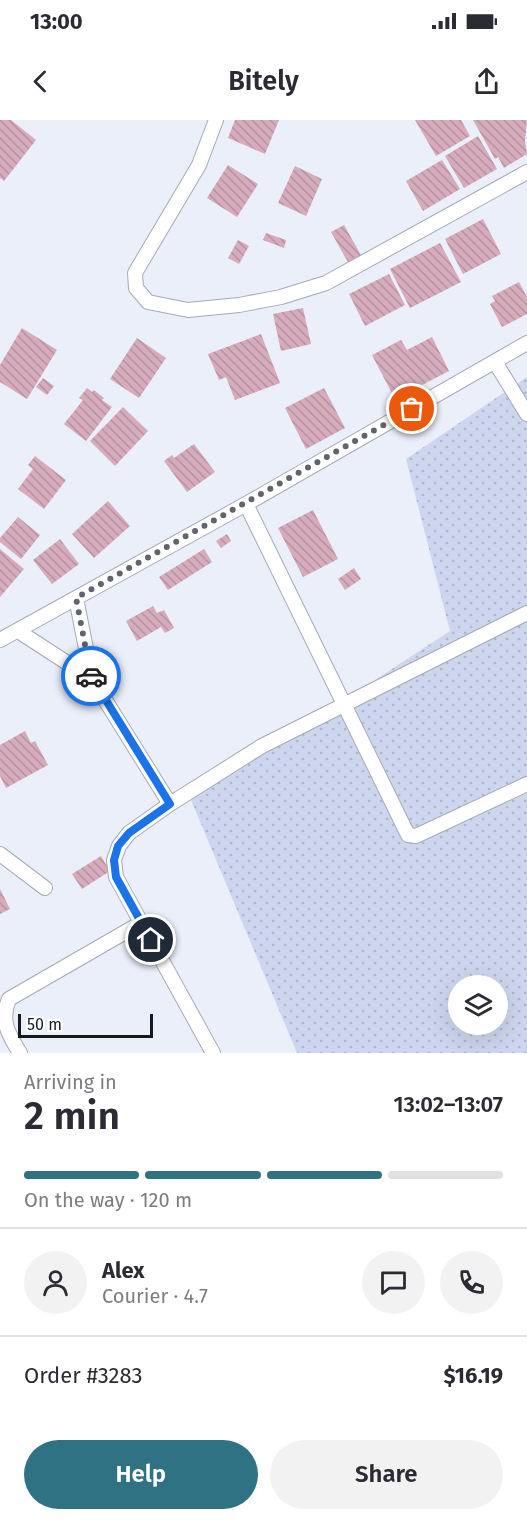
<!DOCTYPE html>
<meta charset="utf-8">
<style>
body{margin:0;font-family:"Fira Sans",sans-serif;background:#f2f2f3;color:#2b2b33;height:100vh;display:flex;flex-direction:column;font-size:22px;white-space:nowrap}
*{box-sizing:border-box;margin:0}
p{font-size:20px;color:#7c7c81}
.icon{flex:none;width:33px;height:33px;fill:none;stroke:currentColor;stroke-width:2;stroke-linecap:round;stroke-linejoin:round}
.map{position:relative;height:933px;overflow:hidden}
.panel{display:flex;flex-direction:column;background:#fff;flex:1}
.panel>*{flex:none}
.fabs{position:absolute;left:448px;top:855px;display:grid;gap:12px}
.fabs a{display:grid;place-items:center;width:60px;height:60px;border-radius:50%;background:#fff;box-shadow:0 6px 24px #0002;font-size:30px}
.scale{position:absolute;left:18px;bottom:15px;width:135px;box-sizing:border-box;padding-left:6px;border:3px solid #17191c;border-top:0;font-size:16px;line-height:21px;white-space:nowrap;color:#17191c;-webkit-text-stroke:4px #fff;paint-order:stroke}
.pin{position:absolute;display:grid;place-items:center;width:51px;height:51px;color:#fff;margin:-26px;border:3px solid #fff;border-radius:50%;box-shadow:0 2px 6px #0007}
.courier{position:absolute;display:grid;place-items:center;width:60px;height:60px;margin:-30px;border:4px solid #1a73e8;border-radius:50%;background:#fff;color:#222;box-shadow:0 2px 8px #0007}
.head em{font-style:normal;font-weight:600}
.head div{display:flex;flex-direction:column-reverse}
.head{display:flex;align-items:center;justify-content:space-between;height:102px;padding:0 24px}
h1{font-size:39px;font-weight:600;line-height:45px}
.bar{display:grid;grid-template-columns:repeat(4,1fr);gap:9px 6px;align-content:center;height:72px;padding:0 24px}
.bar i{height:8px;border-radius:4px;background:#e1e1e2}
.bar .selected{background:#2f7283}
.bar p{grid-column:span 4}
.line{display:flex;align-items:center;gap:15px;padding:0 24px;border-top:2px solid #e1e1e2}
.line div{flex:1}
.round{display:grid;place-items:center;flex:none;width:63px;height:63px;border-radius:32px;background:#f2f2f3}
.action{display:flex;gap:12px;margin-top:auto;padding:12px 24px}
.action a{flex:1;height:69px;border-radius:36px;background:#2f7283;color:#fff;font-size:24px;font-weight:600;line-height:69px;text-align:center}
.action a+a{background:#f2f2f3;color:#2b2b33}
.status{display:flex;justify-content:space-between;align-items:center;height:42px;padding:0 30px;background:#fff;direction:ltr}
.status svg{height:16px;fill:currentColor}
header{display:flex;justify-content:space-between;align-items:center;height:78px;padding:0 24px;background:#fff;font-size:27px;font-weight:600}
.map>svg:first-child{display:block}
.grass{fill:url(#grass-dots);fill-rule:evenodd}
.building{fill:url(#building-back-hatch)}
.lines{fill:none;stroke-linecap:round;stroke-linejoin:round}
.street-casing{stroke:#a6aab4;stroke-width:16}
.street{stroke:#fff;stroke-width:14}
.done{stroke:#61646a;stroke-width:6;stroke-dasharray:0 10.8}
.route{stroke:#1a73e8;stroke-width:8}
</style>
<div class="status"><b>13:00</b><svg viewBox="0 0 49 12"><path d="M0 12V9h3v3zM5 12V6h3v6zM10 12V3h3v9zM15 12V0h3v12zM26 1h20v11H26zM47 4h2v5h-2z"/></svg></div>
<header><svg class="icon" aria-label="back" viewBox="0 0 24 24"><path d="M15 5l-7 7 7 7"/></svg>Bitely<svg class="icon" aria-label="share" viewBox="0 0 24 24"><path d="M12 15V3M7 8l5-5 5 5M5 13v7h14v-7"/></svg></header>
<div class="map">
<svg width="527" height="933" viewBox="0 0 527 933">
<defs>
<pattern id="grass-dots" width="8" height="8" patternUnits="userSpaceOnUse" patternTransform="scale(1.5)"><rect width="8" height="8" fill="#cdd6ee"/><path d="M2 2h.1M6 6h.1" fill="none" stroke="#afb7cc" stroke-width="1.8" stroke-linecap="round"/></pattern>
<pattern id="building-back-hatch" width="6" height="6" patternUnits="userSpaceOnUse" patternTransform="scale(1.5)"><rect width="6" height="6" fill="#d6abbb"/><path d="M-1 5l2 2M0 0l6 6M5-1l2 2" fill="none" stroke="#b793a0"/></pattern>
</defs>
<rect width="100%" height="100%" fill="#ebeffa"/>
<path class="grass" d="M527,257V933H297L191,680L450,511L406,339ZM459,866H498V904H459Z"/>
<path class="building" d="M0,0H11L36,20L4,61L0,58Z
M235,0H279L265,34L228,18Z
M415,0H461L470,16L436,36Z
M473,0H527L525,21L527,34L504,48L498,37L495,39Z
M478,16L497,49L464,68L445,36Z
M442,40L460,69L423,91L406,61Z
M228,45L258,64L237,97L207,78Z
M295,46L322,59L306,96L278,83Z
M483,99L501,134L463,154L445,119Z
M344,105L362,137L349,144L331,112Z
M266,113L286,120L284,128L263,120Z
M238,120L249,126L239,144L228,138Z
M440,123L461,162L410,188L390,149Z
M389,154L405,185L365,206L349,174Z
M519,162L527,177V194L502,207L490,184L495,181L492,176Z
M303,188L311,224L281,231L273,194Z
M22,208L57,230L27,279L0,262V245Z
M261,214L280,263L235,280L226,257L219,260L208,234Z
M432,217L449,251L395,279L372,235L401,220L407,230Z
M137,218L166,238L139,278L110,259Z
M43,258L54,266L47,275L36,267Z
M87,268L92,272L94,270L104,278L102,280L112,287L86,321L64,304L83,280L79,278Z
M324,268L345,308L306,329L285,288Z
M123,287L148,311L115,346L90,321Z
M194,324L215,352L187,372L164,341L172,335L174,338Z
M35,336L66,360L44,389L18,369L33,349L28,345Z
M108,381L130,406L94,438L72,414Z
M313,390L338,439L303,457L278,408Z
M18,397L40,415L21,439L0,422V418Z
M227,414L231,421L221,428L216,421Z
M60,419L79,444L52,464L33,440Z
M0,429L24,449L0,477Z
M204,429L212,442L168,470L159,457Z
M354,448L361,459L345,470L338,459Z
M153,486L157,493L164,490L174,508L165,513L161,507L137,521L126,501Z
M25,611L31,623L35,621L48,645L6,668L0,656V625Z
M101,736L110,751L82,769L72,754Z
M0,769L10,789L0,794Z"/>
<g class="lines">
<g class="street-casing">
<path id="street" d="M216,0L199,45L135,153L136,168L148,182L188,190L239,185L281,177L326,163L527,52
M495,242L527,294
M246,384L408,715L416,716L527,664
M76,478L92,559L170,684
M18,511L92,559
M0,520L246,384L527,223
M0,734L45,768
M20,933C8,914 0,900 9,879L141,803
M213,933L116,757L114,740L119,726L129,713L170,684L262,626L527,493"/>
</g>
<use href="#street" class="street"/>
</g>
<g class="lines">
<path class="done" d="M91,556L76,478L412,289"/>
<path class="route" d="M91,556L170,684L129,713L118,726L114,740L116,757L151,820"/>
</g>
</svg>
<div class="fabs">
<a><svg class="icon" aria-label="layers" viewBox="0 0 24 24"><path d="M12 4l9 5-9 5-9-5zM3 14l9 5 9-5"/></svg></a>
</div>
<div class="scale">50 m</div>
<div class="pin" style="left:412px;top:289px;background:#ea580c"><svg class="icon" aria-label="bag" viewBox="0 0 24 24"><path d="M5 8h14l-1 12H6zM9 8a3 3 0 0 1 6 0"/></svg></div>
<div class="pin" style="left:151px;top:820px;background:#1f2937"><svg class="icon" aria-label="home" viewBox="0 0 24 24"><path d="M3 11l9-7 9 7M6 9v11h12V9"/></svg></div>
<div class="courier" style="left:91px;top:556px"><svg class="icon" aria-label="car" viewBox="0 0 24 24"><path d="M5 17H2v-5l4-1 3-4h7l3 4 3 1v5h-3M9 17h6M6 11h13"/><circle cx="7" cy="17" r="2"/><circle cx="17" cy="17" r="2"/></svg></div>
</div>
<section class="panel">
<div class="head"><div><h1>2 min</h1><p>Arriving in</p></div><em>13:02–13:07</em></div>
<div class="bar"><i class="selected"></i><i class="selected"></i><i class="selected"></i><i></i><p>On the way · 120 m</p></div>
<div class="line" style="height:108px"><a class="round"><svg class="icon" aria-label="person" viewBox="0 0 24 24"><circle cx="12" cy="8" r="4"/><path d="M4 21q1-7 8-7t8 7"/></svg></a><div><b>Alex</b><p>Courier · 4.7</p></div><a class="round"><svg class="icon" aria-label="chat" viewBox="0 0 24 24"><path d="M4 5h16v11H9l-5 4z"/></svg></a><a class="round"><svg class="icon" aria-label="phone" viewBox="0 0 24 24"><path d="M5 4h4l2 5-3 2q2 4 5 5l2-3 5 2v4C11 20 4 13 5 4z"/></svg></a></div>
<div class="line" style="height:78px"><div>Order #3283</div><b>$16.19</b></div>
<div class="action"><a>Help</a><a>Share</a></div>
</section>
